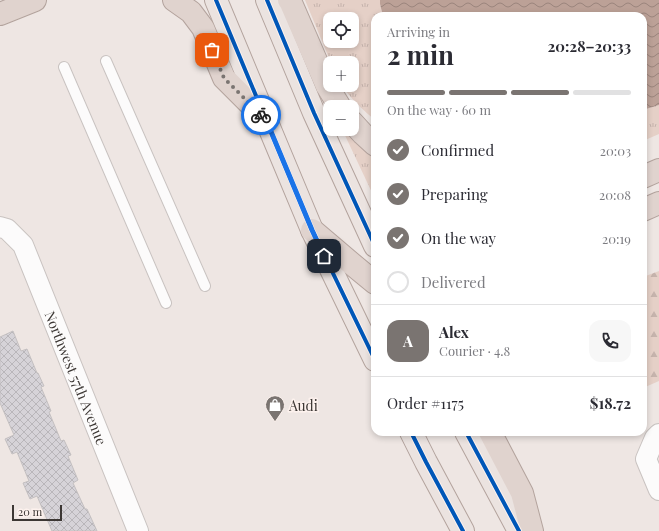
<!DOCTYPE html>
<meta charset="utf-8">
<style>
body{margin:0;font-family:"Playfair Display",serif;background:#f7f7f7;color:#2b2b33;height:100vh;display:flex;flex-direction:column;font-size:15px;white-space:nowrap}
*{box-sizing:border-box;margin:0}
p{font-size:13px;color:#7c7c81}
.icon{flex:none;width:22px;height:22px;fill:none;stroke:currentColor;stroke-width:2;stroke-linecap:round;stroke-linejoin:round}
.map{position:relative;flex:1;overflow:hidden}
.drawer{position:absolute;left:371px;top:12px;width:276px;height:424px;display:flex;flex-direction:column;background:#fff;border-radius:12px;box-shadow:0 2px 6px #0003}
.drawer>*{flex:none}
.tools{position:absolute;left:323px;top:12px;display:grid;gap:8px}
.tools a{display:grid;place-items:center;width:36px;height:36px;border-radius:8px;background:#fff;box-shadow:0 2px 6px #0003;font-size:20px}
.scale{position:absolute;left:12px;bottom:10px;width:50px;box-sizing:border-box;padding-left:4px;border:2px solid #3c3734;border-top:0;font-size:11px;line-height:14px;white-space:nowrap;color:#3c3734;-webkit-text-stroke:3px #fdf2ee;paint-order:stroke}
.pin{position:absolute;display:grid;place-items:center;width:34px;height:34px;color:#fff;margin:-17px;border-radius:8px;box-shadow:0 2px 6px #0006}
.courier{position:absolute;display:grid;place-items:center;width:40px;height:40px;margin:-20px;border:3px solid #1a73e8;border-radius:50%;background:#fff;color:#222;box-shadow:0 1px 5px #0007}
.overview em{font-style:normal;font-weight:700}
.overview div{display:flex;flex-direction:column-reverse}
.overview{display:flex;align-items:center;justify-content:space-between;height:68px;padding:0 16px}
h1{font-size:26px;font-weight:700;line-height:30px}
.bar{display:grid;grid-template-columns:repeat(4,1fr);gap:6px 4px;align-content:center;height:48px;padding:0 16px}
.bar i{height:5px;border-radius:3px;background:#e1e1e2}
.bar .on{background:#7a7471}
.bar p{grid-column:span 4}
.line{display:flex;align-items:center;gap:10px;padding:0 16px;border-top:1px solid #e1e1e2}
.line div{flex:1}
.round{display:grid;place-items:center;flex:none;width:42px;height:42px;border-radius:12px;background:#f7f7f7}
ol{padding:0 16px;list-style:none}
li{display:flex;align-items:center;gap:12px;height:44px}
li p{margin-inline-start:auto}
li .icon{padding:4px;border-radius:50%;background:#7a7471;color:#fff;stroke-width:4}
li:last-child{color:#7c7c81}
li i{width:22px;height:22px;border:2px solid #e1e1e2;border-radius:50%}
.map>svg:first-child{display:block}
.grass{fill:url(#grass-tufts);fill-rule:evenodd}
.forest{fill:url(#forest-firs)}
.water{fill:url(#water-waves)}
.building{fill:url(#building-cross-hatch);stroke:#c4c0c1}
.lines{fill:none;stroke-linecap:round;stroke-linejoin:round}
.service-casing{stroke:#c9c3c1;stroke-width:12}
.minor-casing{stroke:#c9c3c1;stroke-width:22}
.primary-casing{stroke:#b3a39d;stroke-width:24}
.motorway-casing{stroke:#b3a39d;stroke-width:24}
.service{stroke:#fcfbfb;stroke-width:10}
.minor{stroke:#fcfbfb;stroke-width:20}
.primary{stroke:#ebe3e0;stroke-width:22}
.motorway{stroke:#e0d3ce;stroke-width:22}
.cycleway-casing{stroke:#fdf2ee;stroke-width:6}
.cycleway{stroke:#0057b8;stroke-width:4}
.done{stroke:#7a7471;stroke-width:4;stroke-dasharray:0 7.2}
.route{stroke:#1a73e8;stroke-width:5}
.labels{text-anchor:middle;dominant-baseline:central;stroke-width:3;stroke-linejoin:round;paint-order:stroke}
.street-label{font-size:14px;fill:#3c3734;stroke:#fdf2ee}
.poi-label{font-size:14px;fill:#3c3734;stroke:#fdf2ee;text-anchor:start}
</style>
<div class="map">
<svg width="659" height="531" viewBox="0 0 659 531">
<defs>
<pattern id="grass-tufts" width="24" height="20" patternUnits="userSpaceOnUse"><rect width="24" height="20" fill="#e5d0c7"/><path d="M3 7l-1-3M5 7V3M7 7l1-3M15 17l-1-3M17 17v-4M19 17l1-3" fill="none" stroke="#c5b3ac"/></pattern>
<pattern id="forest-firs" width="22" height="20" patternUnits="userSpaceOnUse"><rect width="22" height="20" fill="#e5d0c7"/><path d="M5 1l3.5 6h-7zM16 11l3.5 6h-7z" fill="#c5b3ac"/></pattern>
<pattern id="water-waves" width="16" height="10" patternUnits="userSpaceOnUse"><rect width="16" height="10" fill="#bca197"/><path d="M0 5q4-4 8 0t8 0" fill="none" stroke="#9a847c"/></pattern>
<pattern id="building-cross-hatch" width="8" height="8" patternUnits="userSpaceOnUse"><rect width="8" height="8" fill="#d6d3d8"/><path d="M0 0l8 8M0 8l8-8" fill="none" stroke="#b9b6ba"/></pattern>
</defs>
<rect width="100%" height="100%" fill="#eee6e3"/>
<path class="grass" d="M305,0H380V4L383,16H375V120C363,110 352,100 343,87L342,85H352V63H331ZM330,19H352V41H330Z
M659,105V134L643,141V110Z
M342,129H347L361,145L375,157V199Z"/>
<path class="forest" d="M659,271V381L643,388V277Z"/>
<path class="water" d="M380,0H659V105L643,110V16H383L380,4Z"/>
<path class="building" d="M13,331L21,351L27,349L37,373H38L44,386L41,387L51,411L49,412L61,441L64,440L71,455L68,456L78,480L73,483L85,509H87L97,531H52L37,496L30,499L23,483L29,481L17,452L12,454L5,439L14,435L0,403V337Z"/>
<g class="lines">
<g class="service-casing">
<path id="service" d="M106,61L205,286
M64,67L166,303"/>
</g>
<g class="minor-casing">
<g id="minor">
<path id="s1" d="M0,227L7,229L23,245L138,531"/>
<path d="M659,434L655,438L646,459L659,490"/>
</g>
</g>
<g class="primary-casing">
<path id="primary" d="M216,0L312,230L375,360
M267,0L314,113L375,246
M411,432L426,462L463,531
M466,432L519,531"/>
</g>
<g class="motorway-casing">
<path id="motorway" d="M174,0L191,12L203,28L224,78L267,121
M289,0L291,3L327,86L340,107
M0,14L35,0
M352,122L363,134L375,145
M643,177L659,170
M643,210L659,203
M312,230L352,264L375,283
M490,432L522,493L532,531"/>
</g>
<use href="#service" class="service"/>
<use href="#minor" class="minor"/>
<use href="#primary" class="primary"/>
<use href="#motorway" class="motorway"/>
<g class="cycleway-casing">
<path id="cycleway" d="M216,0L312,230L375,360
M267,0L314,113L375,246
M411,432L426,462L463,531
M466,432L519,531"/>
</g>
<use href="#cycleway" class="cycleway"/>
</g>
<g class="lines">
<path class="done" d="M212,50L224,78L261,115"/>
<path class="route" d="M261,115L267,122L312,230L324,256"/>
</g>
<defs>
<g id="shop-pin" transform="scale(1)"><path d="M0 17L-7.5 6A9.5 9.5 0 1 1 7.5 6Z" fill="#7a7471" stroke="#fdf2ee"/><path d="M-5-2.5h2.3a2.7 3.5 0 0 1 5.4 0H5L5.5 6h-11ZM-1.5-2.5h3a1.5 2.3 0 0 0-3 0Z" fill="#fff"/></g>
</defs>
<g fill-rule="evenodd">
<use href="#shop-pin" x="275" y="405"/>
</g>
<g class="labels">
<g class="street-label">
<text stroke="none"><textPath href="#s1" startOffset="173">Northwest 57th Avenue</textPath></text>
</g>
<g class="poi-label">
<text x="289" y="405">Audi</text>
</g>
</g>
</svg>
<div class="tools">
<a><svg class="icon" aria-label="locate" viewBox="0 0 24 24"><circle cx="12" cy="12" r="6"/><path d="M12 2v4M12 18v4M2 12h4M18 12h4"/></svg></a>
<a>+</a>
<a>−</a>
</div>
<div class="scale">20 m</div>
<div class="pin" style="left:212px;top:50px;background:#ea580c"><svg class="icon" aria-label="bag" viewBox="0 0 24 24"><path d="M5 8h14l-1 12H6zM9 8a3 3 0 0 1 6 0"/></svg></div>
<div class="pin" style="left:324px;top:256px;background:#1f2937"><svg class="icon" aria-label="home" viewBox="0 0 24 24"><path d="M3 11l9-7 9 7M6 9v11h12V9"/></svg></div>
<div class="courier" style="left:261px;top:115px"><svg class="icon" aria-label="bike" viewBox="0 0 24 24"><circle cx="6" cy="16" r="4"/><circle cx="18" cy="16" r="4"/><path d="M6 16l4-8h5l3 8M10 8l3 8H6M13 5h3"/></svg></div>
<section class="drawer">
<div class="overview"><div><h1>2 min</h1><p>Arriving in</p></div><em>20:28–20:33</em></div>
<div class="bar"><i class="on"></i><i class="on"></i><i class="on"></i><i></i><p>On the way · 60 m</p></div>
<ol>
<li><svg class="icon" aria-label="check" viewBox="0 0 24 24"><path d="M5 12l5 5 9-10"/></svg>Confirmed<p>20:03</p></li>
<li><svg class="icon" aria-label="check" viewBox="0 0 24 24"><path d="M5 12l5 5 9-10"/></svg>Preparing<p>20:08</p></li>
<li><svg class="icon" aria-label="check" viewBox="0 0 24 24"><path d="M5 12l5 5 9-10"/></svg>On the way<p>20:19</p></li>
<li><i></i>Delivered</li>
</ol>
<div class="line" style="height:72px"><b class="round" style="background:#7a7471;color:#fff">A</b><div><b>Alex</b><p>Courier · 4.8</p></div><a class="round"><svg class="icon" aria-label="phone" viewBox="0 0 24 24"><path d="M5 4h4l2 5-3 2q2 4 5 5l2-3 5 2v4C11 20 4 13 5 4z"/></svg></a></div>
<div class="line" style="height:52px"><div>Order #1175</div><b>$18.72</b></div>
</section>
</div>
